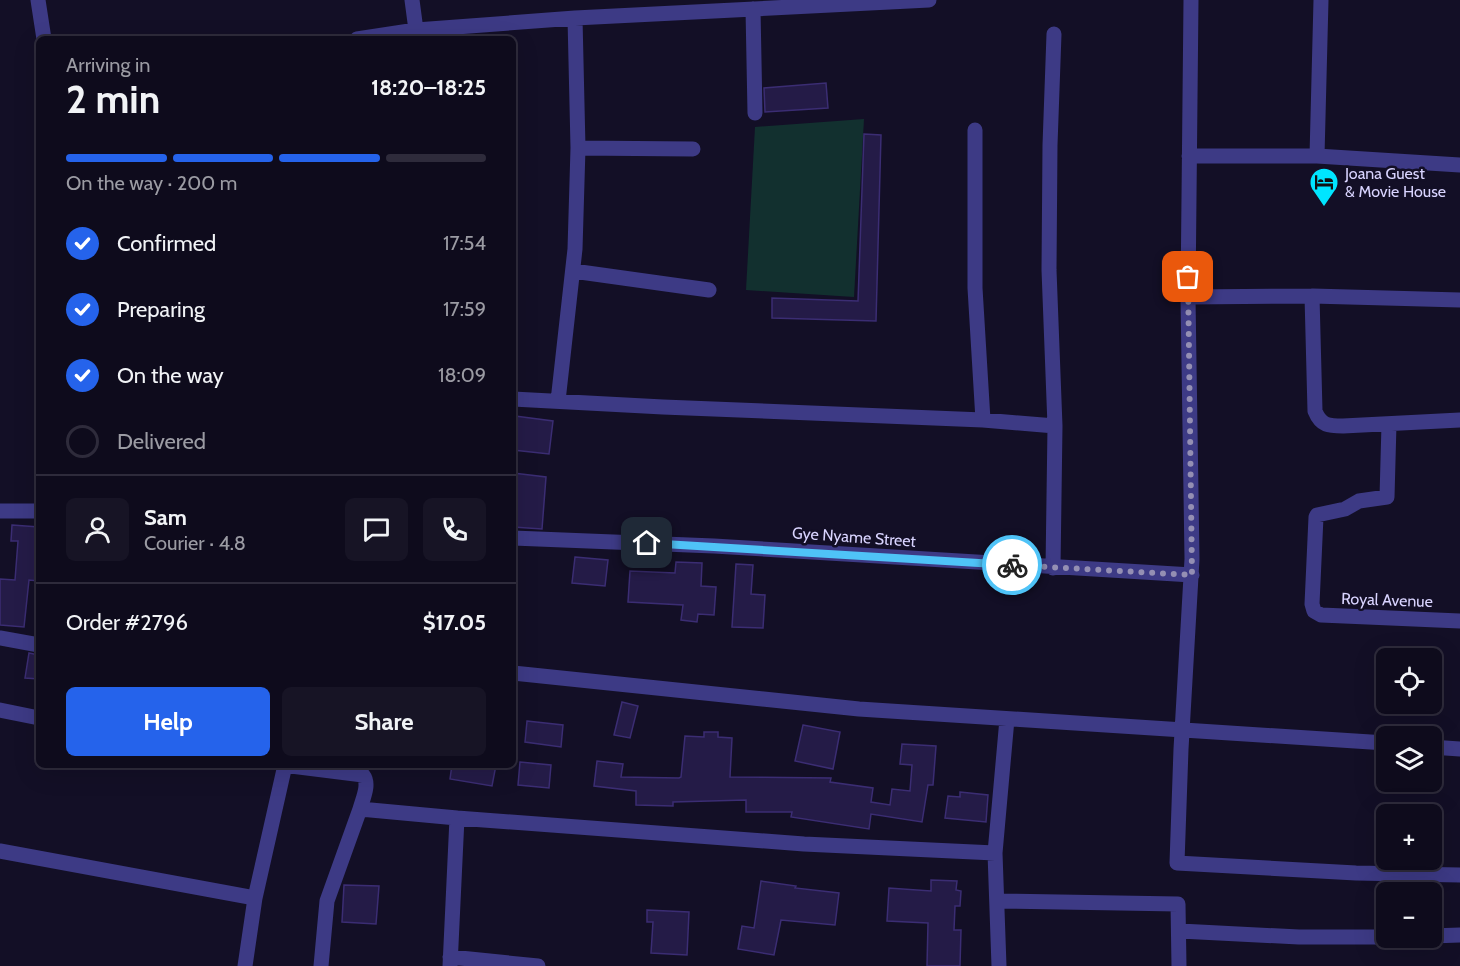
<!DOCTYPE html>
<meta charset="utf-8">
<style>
body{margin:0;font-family:Cabin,sans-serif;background:#171425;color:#f1f3f6;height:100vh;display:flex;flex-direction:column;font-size:22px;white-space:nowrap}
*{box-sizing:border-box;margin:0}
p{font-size:20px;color:#9b9ba3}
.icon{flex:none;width:33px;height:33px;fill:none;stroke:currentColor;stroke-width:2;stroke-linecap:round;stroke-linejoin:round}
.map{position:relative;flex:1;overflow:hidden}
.sheet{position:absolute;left:36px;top:36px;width:480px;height:732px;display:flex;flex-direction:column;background:#0e0b1c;border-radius:9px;box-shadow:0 6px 24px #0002,0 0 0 2px #2e2b3b}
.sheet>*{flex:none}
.fabs{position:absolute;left:1376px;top:648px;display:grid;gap:12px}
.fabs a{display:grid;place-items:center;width:66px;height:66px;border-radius:9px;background:#0e0b1c;box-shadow:0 6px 24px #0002,0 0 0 2px #2e2b3b;font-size:30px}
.pin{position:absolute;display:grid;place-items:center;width:51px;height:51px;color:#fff;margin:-26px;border-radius:12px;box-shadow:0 3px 9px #0006}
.courier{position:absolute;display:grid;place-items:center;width:60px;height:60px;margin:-30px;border:4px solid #4fc3f7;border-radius:50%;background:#fff;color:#222;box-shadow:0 2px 8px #0007}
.overview em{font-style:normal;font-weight:700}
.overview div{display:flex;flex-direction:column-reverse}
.overview{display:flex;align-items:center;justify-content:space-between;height:102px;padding:0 30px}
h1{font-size:39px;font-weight:700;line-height:45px}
.bar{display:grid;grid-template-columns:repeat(4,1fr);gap:9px 6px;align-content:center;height:72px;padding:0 30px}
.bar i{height:8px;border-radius:4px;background:#2e2b3b}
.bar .selected{background:#2563eb}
.bar p{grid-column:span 4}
.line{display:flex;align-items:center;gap:15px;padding:0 30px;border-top:2px solid #2e2b3b}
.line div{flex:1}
.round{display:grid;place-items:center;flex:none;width:63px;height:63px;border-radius:9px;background:#171425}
ol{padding:0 30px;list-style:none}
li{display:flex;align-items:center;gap:18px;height:66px}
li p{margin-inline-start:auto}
li .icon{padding:6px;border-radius:50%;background:#2563eb;color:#fff;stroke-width:4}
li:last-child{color:#9b9ba3}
li i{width:33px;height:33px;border:3px solid #2e2b3b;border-radius:50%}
.button{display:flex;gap:12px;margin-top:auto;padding:12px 30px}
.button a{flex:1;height:69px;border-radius:9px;background:#2563eb;color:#fff;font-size:24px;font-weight:700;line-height:69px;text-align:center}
.button a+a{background:#171425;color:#f1f3f6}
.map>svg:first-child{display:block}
.green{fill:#12302f}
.building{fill:#241b47;stroke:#3b2d73;stroke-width:1.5}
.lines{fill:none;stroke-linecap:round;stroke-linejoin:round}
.minor{stroke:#3d3a85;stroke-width:15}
.done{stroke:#948fb3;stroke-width:6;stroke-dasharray:0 10.8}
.route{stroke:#4fc3f7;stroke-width:8}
.labels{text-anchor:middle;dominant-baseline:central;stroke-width:5;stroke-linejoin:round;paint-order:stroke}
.poi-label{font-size:16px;fill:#d9d4ff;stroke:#130f26;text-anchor:start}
.street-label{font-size:16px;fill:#d9d4ff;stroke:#130f26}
</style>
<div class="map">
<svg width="1460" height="966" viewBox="0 0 1460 966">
<rect width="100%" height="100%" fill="#130f26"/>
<path class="green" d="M864,119L854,297L746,290L755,127Z"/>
<path class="building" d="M826,83L828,108L765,112L764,88Z
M864,134L881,135L876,321L772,318V298L858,301Z
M515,416L553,421L549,454L513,450Z
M513,473L546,477L542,529L513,527Z
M12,525L39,527V581L29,580L24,627L0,625V579L15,580L18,541H11Z
M575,557L608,560L605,586L572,583Z
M676,562L702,563L701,586L716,587L714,615L698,614L697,622L681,620L683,605L628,602L630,571L675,573Z
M736,564L753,565L751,594L765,595L763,628L732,627Z
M29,653L39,655V679L25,678Z
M622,702L638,706L630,738L614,735Z
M527,721L563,725L561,747L525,742Z
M803,725L840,732L833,769L795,761Z
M704,732H718V737L732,738L730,777L831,778L830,782L873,788L871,802L890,805L892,789L910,791L912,765L900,764L902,744L936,746L933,785H928L922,822L871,814L869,829L791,817L792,812H746V800L673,802V806L636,805V791L594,786L597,761L623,764L621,777L679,778L681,777L685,736L704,737Z
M520,762L551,765L549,788L518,785Z
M452,765H496L492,786L450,779Z
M960,792L988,795L986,822L945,818L948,796L960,797Z
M931,880L957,881L956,890L961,891L960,906H955L954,930H961L960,966H927L928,923L887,921L889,888L931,891Z
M761,881L796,886L795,888L839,893L835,925L781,920L774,955L738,949L742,926L754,928Z
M344,885L379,886L376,924L342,922Z
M647,910L689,912L687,955L651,953L653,922H647Z"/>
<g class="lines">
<path class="minor" d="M38,0L44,39
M412,0L416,30
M1191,0L1188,297L1192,559L1181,749L1177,863L1356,873L1460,875
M753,9L755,113
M357,39L416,30L575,18L929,0
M975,130V288L983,420
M578,148L693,149
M1189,156H1317L1460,165
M1317,156L1321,0
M573,271L709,290
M1312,296L1315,411C1321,426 1329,426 1343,426L1460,420
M1188,297L1312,296L1460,300
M513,399L663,407L983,420L1055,426
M558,401L575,249L578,148L575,18
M1389,424L1387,497L1359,501L1345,509L1317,515L1316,517L1312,604L1314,611L1321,615L1460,621
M0,511H39
M513,538L714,546L1192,575
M1053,568L1055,426L1049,270L1050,145L1054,34
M0,638L39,645
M513,673L859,709L1386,743
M0,710L39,718
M1431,747L1460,749
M283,765L363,775C370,784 363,798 360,809L457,818
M0,851L255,898
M995,853L1007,719
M997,901L1178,904L1179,966
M1180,931L1299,937H1386
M1431,936L1460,935
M450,957L538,966
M245,966L255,898L285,765
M321,966L327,901L360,809
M450,966L457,818L804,844L995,853L999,966"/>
</g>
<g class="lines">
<path class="done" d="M1012,565L1192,575L1188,277"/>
<path class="route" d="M647,543L1012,565"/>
</g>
<defs>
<g id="hotel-pin" transform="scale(1.5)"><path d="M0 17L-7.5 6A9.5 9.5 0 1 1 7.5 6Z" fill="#00e5ff" stroke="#130f26"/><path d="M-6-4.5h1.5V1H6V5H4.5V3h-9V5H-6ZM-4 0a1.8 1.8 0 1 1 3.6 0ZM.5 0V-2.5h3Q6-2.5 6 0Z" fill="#111"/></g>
</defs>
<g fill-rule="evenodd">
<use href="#hotel-pin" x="1324" y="182"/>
</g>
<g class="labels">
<g class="poi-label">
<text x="1345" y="173">Joana Guest<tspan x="1345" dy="18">&amp; Movie House</tspan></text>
</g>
<g class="street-label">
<text transform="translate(854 537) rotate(4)">Gye Nyame Street</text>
<text transform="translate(1387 600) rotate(2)">Royal Avenue</text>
</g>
</g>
</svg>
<div class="fabs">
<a><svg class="icon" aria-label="locate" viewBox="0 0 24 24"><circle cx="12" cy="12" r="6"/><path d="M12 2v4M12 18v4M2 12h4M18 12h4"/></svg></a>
<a><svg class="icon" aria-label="layers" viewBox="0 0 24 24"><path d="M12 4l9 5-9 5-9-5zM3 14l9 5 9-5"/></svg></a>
<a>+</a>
<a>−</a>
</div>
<div class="pin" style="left:1188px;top:277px;background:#ea580c"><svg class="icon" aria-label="bag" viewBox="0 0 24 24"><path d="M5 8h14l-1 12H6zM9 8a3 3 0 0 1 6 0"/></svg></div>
<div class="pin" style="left:647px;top:543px;background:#1f2937"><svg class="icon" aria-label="home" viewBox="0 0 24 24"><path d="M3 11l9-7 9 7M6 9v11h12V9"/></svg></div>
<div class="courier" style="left:1012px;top:565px"><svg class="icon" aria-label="bike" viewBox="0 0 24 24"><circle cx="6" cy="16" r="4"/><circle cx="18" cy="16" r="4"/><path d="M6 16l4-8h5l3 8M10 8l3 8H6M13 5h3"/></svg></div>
<section class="sheet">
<div class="overview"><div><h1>2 min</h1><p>Arriving in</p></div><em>18:20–18:25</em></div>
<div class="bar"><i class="selected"></i><i class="selected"></i><i class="selected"></i><i></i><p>On the way · 200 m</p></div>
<ol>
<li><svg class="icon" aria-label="check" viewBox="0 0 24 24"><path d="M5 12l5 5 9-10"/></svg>Confirmed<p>17:54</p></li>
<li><svg class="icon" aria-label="check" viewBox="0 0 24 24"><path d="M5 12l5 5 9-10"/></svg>Preparing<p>17:59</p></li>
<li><svg class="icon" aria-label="check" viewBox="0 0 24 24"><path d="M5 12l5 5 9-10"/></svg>On the way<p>18:09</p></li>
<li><i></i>Delivered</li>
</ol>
<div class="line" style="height:108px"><a class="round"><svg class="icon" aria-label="person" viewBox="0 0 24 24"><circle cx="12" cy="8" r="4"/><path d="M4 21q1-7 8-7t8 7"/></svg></a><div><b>Sam</b><p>Courier · 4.8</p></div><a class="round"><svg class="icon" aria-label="chat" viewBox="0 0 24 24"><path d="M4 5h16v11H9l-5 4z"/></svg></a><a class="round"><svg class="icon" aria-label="phone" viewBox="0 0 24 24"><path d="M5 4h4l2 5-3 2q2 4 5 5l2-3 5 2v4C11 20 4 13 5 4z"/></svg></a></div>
<div class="line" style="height:78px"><div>Order #2796</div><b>$17.05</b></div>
<div class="button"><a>Help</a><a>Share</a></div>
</section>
</div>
